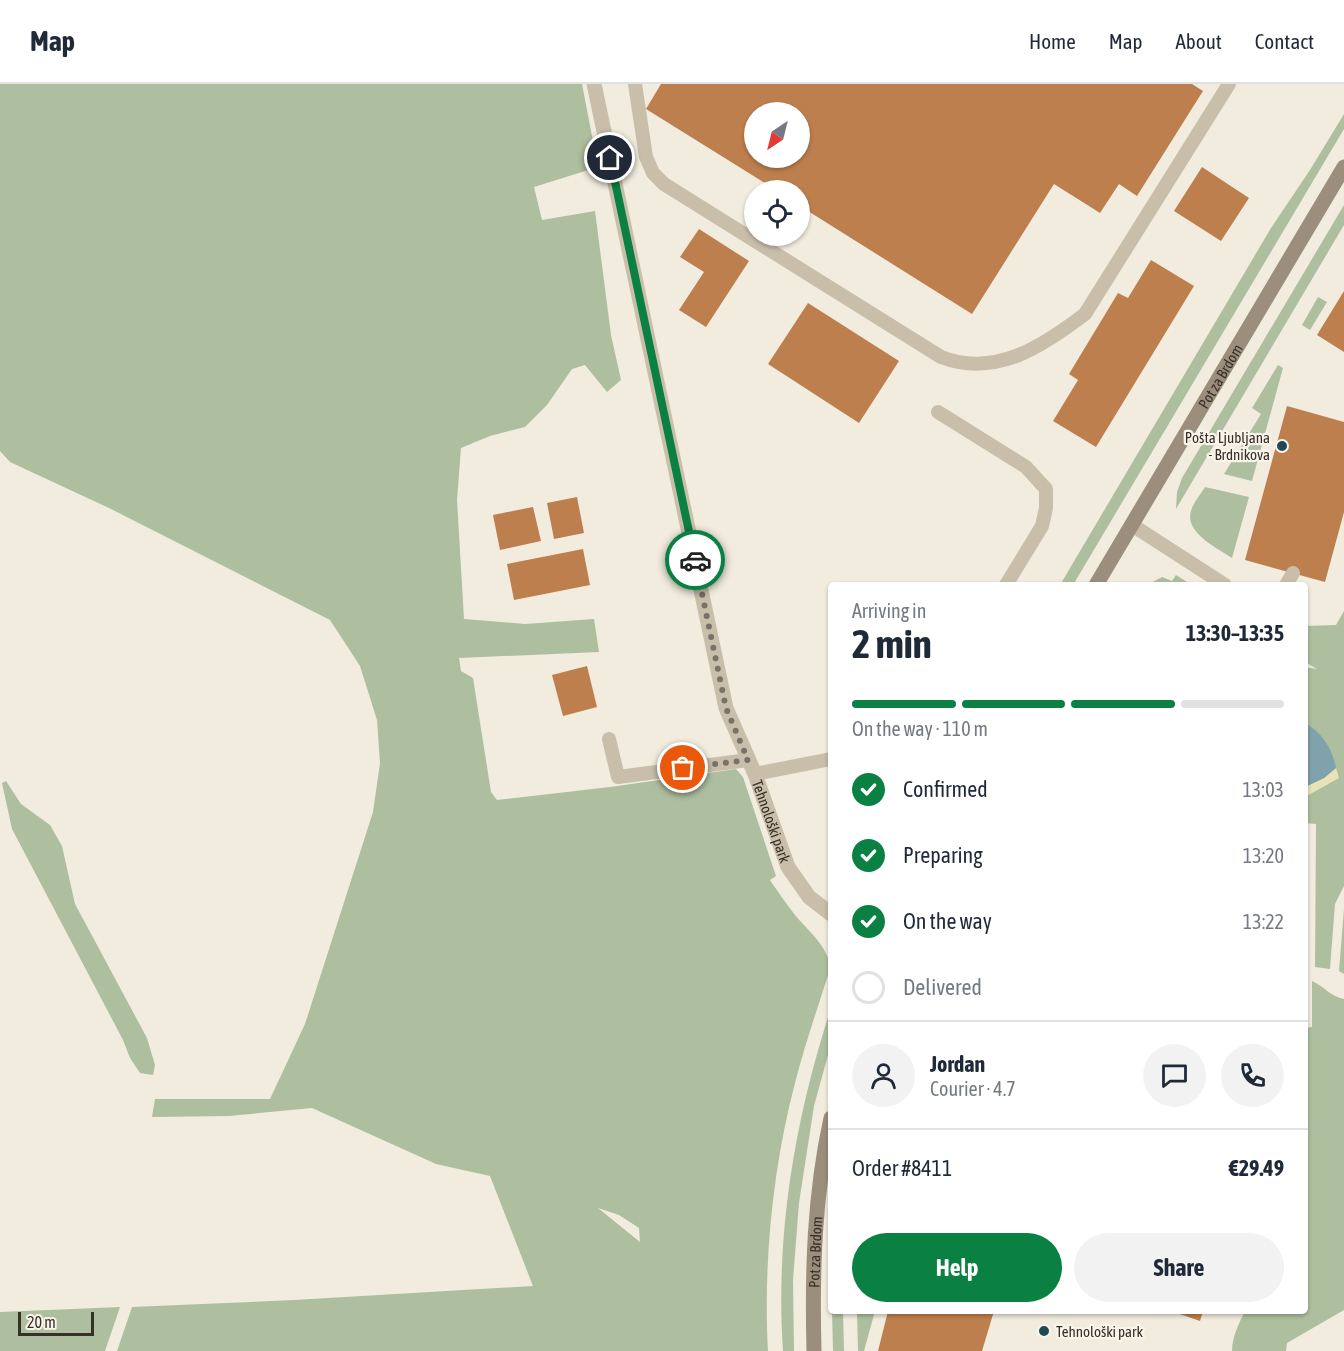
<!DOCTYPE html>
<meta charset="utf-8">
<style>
body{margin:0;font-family:"Asap Condensed",sans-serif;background:#f2f2f3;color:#1f2937;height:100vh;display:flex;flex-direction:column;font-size:22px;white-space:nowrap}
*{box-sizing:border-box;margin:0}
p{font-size:20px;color:#747a83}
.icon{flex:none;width:33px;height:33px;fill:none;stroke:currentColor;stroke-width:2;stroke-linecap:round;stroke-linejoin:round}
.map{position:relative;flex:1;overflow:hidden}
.sheet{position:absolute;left:828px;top:498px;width:480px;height:732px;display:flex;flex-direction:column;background:#fff;border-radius:6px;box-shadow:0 2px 4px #0004}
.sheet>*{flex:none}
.needle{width:39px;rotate:215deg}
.fabs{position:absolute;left:744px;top:18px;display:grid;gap:12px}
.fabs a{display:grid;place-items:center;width:66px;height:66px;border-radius:50%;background:#fff;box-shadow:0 2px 4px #0004;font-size:30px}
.scale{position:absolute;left:18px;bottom:15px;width:76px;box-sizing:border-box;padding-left:6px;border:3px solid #373029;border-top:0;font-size:16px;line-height:21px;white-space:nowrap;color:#373029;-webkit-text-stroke:4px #f9f5ea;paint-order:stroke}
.pin{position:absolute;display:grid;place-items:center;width:51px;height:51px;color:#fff;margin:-26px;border:3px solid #fff;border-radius:50%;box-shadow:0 2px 6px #0007}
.courier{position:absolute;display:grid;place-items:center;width:60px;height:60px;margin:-30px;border:4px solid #0b8043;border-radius:50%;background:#fff;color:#222;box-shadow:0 2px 8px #0007}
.summary em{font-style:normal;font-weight:700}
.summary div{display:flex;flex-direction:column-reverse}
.summary{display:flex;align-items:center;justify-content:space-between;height:102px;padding:0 24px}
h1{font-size:39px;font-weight:700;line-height:45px}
.bar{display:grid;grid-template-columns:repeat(4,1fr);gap:9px 6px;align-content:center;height:72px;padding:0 24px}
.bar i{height:8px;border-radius:4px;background:#e0e1e3}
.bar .selected{background:#0b8043}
.bar p{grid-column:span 4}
.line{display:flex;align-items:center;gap:15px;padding:0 24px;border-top:2px solid #e0e1e3}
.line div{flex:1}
.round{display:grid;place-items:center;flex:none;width:63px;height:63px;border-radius:32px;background:#f2f2f3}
ol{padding:0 24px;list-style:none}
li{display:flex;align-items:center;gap:18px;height:66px}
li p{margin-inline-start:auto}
li .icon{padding:6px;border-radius:50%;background:#0b8043;color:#fff;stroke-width:4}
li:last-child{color:#747a83}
li i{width:33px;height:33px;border:3px solid #e0e1e3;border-radius:50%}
.action{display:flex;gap:12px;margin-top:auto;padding:12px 24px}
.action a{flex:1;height:69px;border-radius:36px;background:#0b8043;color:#fff;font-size:24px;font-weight:700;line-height:69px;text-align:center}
.action a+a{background:#f2f2f3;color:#1f2937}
header{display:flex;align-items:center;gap:36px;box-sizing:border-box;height:84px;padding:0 30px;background:#fff;border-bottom:2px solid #e0e1e3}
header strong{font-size:28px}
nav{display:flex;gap:33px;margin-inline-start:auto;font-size:21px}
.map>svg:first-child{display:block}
.green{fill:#aebf9f;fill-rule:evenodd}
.sand{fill:#eae2b7}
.water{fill:#7fa2ac}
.building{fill:#be7f4e;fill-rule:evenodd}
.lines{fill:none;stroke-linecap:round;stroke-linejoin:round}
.lane{stroke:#c9beaa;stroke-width:14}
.street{stroke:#c9beaa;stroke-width:15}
.secondary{stroke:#9c8e7c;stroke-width:15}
.done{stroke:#787268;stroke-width:6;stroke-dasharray:0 10.8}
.route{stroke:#0b8043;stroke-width:8}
.poi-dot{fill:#214856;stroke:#f9f5ea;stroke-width:2}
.labels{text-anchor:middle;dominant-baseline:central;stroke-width:4.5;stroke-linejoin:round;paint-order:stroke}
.street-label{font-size:15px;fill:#373029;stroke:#f9f5ea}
.poi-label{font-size:15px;fill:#373029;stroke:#f9f5ea;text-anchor:end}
</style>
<header>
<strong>Map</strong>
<nav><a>Home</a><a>Map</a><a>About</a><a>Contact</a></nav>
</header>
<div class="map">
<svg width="1344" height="1267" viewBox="0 0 1344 1267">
<rect width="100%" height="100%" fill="#f1ecde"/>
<path class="green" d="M0,0H582L598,83L534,103L542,136L595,127L611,251L621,296L607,308L585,281L572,285L547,321L525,343L490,352L461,364L457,416L464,535L525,540L594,535L599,568L459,574L461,587L473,594L491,708L497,716L610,703L736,685L743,693L776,792L770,796C777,806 784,817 792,827C804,844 830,862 830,885C818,923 805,960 795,999C773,1082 763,1181 768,1267H117L132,1223L294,1216L533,1202L490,1092L436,1080L312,1024L229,1032L152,1033L155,1015H270L305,940L373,728L380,679L377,636L360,582L330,536L109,424L10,378L0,367ZM598,1124L619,1131L639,1144L640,1158Z
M1344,30V45L1073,501H1060L1271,144L1310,86Z
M1344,121V141L1176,425L1177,408L1182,394Z
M1318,213L1327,218L1310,246L1302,241Z
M1278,281L1283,284L1252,397L1224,390L1261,330L1252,324Z
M1205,403L1249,413L1232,474C1219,465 1184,449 1191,427C1193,419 1201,410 1205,403Z
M1176,491L1192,501H1147L1162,493L1172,497Z
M1344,527V802L1335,820L1330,885L1315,883L1316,740L1305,739V583L1317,585L1305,578V542L1336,541Z
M6,697L21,720L50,741L62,762L75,820L147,954L155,981L153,991L140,989L130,974L123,956L12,745L2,699Z
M1344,825V890L1339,887Z
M1312,897C1324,902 1331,913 1344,915V1226L1287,1259L1286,1267H1232C1232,1253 1239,1239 1245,1227H1305V944L1312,943Z
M831,924V960L814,1022L799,1119L793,1196L794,1267H783C775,1151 795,1034 831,924Z
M120,1223L105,1267H0V1228Z
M832,1227H843L844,1267H833Z
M857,1227H875L864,1267H858Z"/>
<path class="sand" d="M1336,684L1339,694L1305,713V703L1324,694Z"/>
<path class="water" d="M1305,639C1322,648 1333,666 1336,684L1324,694L1305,703Z"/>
<path class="building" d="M661,0H1192L1203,7L1137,112L1119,100L1100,129L1054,100L972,230L800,122V106H776L646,25ZM754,28H800V74H754Z
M1202,83L1249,114L1221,157L1174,127Z
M699,145L749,177L706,243L679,226L704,188L680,173Z
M1151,176L1194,202L1096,363L1053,337L1078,296L1069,290L1118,209L1128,214Z
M1344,207V268L1317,251Z
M808,219L899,277L859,339L768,280Z
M1287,322L1344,338V428L1325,498L1245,476Z
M577,413L584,449L554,455L547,419Z
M533,423L541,457L500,466L493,431Z
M583,465L590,501L514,516L507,480Z
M587,582L597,623L563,632L552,591Z
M888,1227H994L982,1267H878Z
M1171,1227H1203L1200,1237Z"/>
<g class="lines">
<path class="lane" d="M635,0L646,73L653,89L664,100L941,273C996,294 1043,262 1085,230L1229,0
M938,328L1026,383L1046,405V424L1042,442L1006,501
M1132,441L1225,501
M1286,501L1293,489
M609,655L618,693L748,676
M755,690L831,675"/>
<path class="street" id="s1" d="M594,0L726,624L755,690L788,783L809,813L831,830"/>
<g class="secondary">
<path id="s2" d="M1096,501L1344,83"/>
<path id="s3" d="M814,1267C812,1189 814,1111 831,1034"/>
</g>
</g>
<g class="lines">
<path class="done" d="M683,684L748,676L726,624L695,476"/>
<path class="route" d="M610,74L695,476"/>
</g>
<g class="poi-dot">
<circle cx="1282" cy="362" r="6"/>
<circle cx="1044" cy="1247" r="6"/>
</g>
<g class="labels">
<g class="street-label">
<text stroke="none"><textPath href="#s2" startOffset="243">Pot za Brdom</textPath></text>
<text stroke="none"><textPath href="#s1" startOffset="760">Tehnološki park</textPath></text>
<text stroke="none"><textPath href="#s3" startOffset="99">Pot za Brdom</textPath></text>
</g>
<g class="poi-label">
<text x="1270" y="353">Pošta Ljubljana<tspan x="1270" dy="17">- Brdnikova</tspan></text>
<text x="1056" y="1247" text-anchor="start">Tehnološki park</text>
</g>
</g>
</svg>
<div class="fabs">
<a><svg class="needle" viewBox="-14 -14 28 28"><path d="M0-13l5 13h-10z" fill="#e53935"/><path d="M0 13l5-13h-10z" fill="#747a83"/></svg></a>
<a><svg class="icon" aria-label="locate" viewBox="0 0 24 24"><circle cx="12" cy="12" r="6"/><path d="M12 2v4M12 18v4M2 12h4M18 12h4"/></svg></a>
</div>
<div class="scale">20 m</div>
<div class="pin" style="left:683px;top:684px;background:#ea580c"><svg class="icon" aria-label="bag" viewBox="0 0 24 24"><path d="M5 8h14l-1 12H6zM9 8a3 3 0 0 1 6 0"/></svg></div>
<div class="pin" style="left:610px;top:74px;background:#1f2937"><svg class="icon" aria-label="home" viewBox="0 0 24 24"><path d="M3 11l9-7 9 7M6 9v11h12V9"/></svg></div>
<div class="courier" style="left:695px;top:476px"><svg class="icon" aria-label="car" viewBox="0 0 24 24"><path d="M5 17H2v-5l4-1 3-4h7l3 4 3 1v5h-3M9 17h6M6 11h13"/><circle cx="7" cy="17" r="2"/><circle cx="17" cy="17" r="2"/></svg></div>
<section class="sheet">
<div class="summary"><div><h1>2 min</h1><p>Arriving in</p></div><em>13:30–13:35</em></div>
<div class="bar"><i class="selected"></i><i class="selected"></i><i class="selected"></i><i></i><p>On the way · 110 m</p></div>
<ol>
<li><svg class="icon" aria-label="check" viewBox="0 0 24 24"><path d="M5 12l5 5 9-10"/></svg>Confirmed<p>13:03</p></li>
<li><svg class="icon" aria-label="check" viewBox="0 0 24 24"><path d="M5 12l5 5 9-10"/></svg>Preparing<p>13:20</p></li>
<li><svg class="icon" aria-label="check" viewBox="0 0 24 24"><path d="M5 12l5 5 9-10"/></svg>On the way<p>13:22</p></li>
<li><i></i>Delivered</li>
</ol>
<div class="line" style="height:108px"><a class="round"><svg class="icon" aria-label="person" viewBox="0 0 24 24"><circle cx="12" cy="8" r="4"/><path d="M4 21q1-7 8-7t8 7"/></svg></a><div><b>Jordan</b><p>Courier · 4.7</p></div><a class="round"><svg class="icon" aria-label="chat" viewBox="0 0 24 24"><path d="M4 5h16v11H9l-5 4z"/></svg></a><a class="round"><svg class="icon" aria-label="phone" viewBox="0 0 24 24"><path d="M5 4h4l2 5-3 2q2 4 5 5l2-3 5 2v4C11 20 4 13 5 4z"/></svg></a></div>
<div class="line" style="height:78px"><div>Order #8411</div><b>€29.49</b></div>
<div class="action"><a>Help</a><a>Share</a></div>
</section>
</div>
